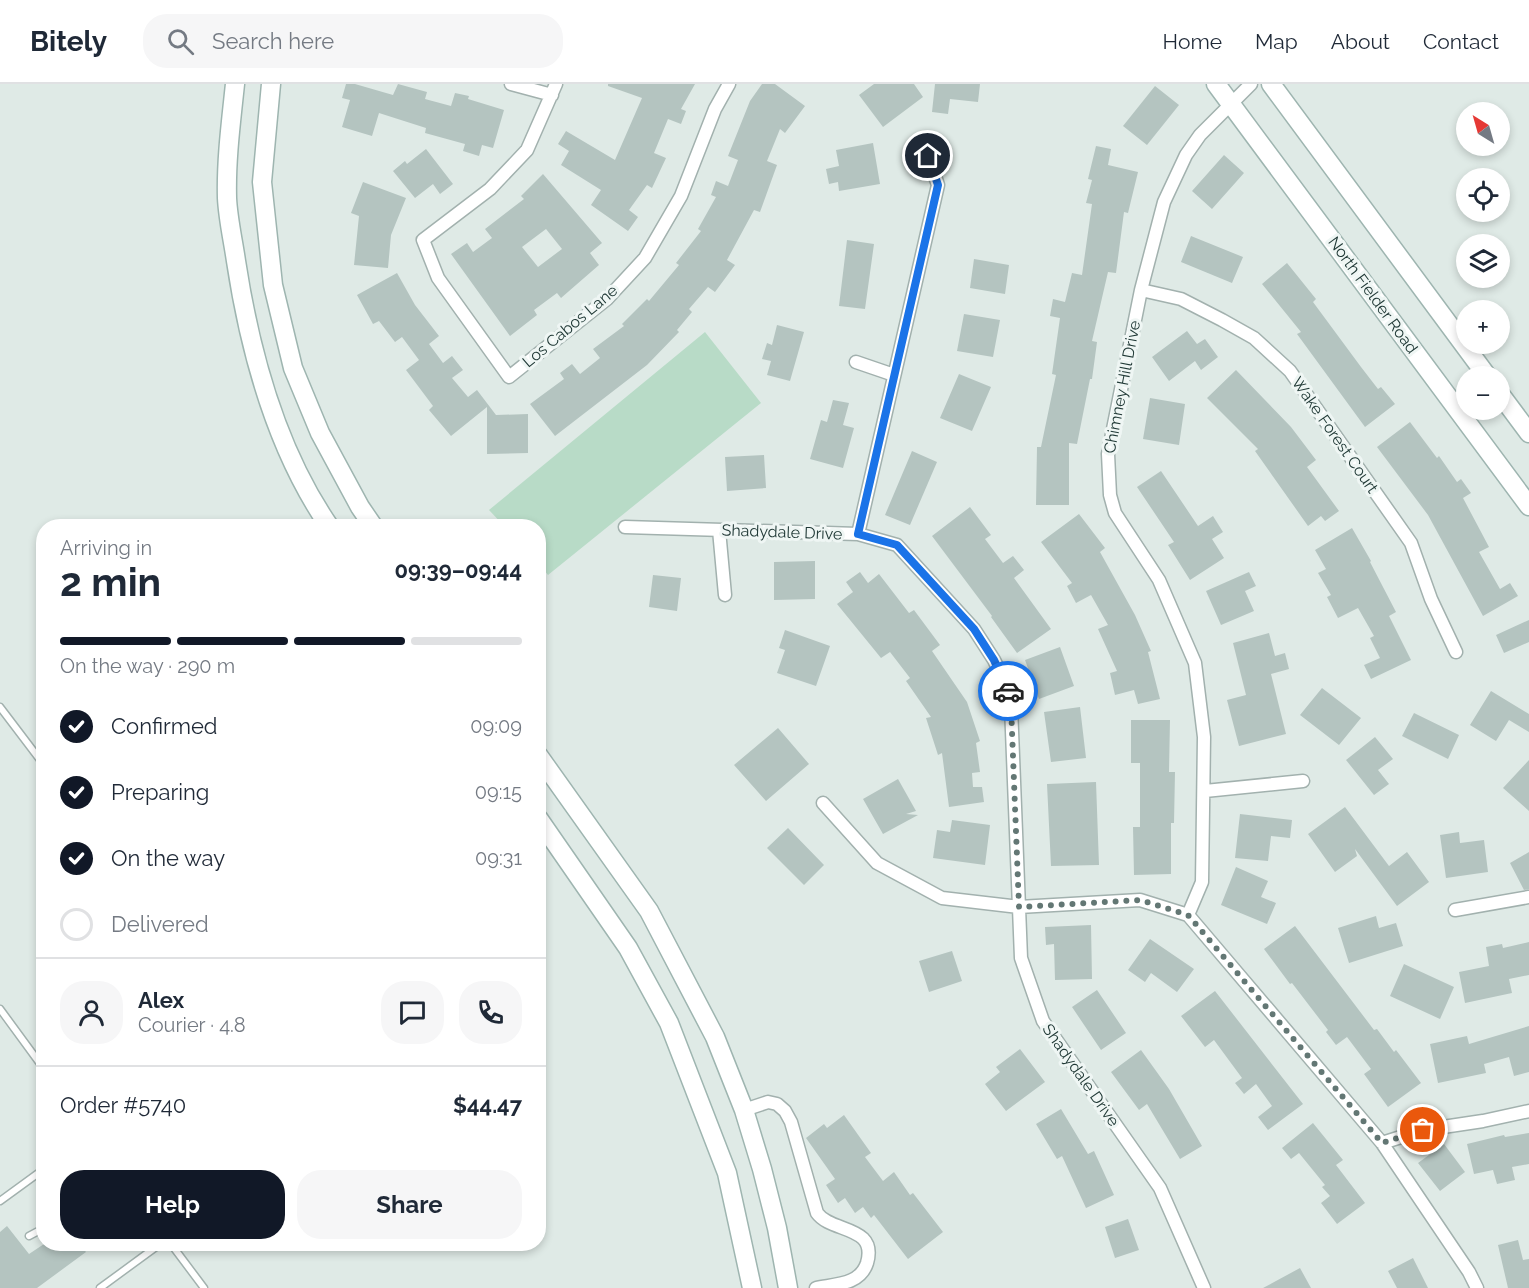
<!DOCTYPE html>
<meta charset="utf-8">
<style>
body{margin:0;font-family:Raleway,sans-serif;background:#f6f6f7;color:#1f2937;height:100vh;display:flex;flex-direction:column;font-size:22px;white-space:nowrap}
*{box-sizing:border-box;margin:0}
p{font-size:20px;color:#747a83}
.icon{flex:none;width:33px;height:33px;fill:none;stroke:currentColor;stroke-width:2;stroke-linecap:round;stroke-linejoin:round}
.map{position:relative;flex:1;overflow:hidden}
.side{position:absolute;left:36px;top:435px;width:510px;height:732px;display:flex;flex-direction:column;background:#fff;border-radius:24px;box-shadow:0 3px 9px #0003}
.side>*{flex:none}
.needle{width:39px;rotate:323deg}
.controls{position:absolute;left:1456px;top:18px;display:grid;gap:12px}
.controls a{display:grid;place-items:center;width:54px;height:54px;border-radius:50%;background:#fff;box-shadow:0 3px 9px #0003;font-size:30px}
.pin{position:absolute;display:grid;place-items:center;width:51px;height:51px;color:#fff;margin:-26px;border:3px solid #fff;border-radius:50%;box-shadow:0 2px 6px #0007}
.courier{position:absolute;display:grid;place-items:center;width:60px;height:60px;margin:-30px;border:4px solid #1a73e8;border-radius:50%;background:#fff;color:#222;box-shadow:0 2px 8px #0007}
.summary em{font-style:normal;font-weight:700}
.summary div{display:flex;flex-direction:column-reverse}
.summary{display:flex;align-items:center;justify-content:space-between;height:102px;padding:0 24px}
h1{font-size:39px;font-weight:700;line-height:45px}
.bar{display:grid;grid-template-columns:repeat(4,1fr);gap:9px 6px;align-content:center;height:72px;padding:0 24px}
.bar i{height:8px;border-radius:4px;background:#e0e1e3}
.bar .selected{background:#111827}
.bar p{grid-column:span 4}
.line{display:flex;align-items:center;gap:15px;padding:0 24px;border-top:2px solid #e0e1e3}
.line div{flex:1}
.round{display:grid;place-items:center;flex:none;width:63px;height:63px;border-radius:24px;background:#f6f6f7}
ol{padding:0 24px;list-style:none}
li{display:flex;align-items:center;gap:18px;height:66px}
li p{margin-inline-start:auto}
li .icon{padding:6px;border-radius:50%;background:#111827;color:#fff;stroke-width:4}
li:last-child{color:#747a83}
li i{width:33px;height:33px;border:3px solid #e0e1e3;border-radius:50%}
.action{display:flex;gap:12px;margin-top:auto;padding:12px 24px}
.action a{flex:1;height:69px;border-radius:24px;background:#111827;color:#fff;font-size:24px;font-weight:700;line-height:69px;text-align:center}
.action a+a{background:#f6f6f7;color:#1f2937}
header{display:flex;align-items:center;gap:36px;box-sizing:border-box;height:84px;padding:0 30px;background:#fff;border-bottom:2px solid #e0e1e3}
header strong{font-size:28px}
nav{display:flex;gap:33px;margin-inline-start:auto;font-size:21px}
.search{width:420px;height:54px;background:#f6f6f7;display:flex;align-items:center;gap:15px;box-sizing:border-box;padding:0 21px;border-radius:24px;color:#747a83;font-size:22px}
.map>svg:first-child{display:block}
.green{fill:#b8dbc7}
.building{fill:#b4c4c0;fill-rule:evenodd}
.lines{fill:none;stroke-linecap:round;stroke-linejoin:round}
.service-casing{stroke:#a2b1ae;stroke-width:9}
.minor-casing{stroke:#a2b1ae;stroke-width:15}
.secondary-casing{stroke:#9eb5b0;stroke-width:21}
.service{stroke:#fff;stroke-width:6}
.minor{stroke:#fff;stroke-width:12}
.secondary{stroke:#fff;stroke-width:18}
.done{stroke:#637774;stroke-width:6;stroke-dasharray:0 10.8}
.route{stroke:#1a73e8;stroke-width:8}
.labels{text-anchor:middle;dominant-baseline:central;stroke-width:6;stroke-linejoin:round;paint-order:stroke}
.street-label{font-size:16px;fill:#203936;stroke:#eff6f4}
</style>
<header>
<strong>Bitely</strong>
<div class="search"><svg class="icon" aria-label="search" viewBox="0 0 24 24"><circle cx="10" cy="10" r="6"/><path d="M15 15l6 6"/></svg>Search here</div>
<nav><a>Home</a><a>Map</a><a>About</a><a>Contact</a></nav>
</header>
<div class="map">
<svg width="1529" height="1204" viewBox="0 0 1529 1204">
<rect width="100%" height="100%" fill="#dfeae6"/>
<path class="green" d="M705,248L761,319L548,491L539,480L538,442H504L489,426Z"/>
<path class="building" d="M346,0H355L393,11L398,0L427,8L425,15L451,22L455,9L469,12L468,15L504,26L493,64L482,61L479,72L463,67L465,60L425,49L426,44L379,29L372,52L342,43L350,16L342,14Z
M608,0H695L681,25L686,27L681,40L668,35L654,69L666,74L652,104L647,101L629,126L638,133L628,147L591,121L601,106L561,81L569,67L558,60L566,47L615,76L642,14L608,2Z
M762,0H775L805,22L785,49L780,45L767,77L777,81L760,128L754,126L727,176L735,181L715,208L708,203L689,225L692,228L677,246L679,248L647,281L555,352L530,320L564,295L560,289L572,280L580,290L600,274L593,265L624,242L622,240L647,215L649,217L679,181L676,179L701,147L698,145L716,113L711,111L716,97L728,102L738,76L728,72L750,17Z
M874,0H914L923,13L883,43L859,11Z
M935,0H980L978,18L950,15L948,30L932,28Z
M1155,2L1179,21L1147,61L1123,42Z
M873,59L880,100L839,107L838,98L829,100L826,85L839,82L836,66Z
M1096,62L1111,65L1108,81L1138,88L1128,129L1124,128L1116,189L1108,188L1092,257L1097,258L1092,295H1090L1077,360L1069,359V421H1036L1037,363H1041L1056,291L1052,290L1060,234L1050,232L1053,215L1065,218L1072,189L1082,191L1092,120L1086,119L1092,96L1088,95Z
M426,65L453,100L440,110L433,100L415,114L393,87L405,77L407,80Z
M1224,71L1244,89L1212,125L1192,107Z
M543,90L602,159L590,169L599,181L561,214L557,209L534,226L537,231L510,252L451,170L467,159L473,168L492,154L485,145L524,115L521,112ZM546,145L562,165L538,183L522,163Z
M363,98L406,114L391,151L388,184L354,181L359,132L351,129Z
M1191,152L1243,173L1232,199L1181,178Z
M847,156L874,160L865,225L839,222Z
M974,175L1009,181L1005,210L970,204Z
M1287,179L1316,215L1313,218L1361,283L1378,305L1381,303L1395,320L1365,343L1297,250L1301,248L1262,200Z
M397,189L415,221L439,252L429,260L443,279L452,272L463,286L452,294L468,313L477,306L496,331L528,330V369L487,370V323L451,352L429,326L433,322L406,286L419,276L402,253L395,258L379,237L373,240L357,211Z
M964,230L1000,236L993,273L957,267Z
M777,241L804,248L790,297L767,291L771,277L762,275L767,259L772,261Z
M1187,247L1197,260L1205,255L1218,273L1201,286L1195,277L1169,297L1152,273Z
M1236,286L1291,343L1316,376L1307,383L1339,427L1325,437L1321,432L1308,442L1255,367L1258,365L1207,314Z
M959,290L991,303L972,347L940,334Z
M1150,314L1185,320L1179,361L1143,355Z
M833,316L849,319L843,341L854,344L843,384L810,375L821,336L827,338Z
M1410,338L1437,374L1439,372L1457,398L1461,395L1471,409L1463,414L1489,463L1479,468L1500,505L1510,499L1518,512L1483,532L1428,431L1377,363Z
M912,367L937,378L910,441L885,431Z
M764,371L766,404L727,407L725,373Z
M1161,387L1198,442L1213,432L1223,448L1212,455L1224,474L1190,496L1168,461L1174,458L1137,403Z
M970,423L991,451L985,455L1003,479L1013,472L1024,486L1014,494L1051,545L1017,569L991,533L992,532L932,452Z
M1079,430L1105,464L1100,468L1135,531L1151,567L1148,568L1160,615L1138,620L1134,606L1115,611L1110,589L1117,587L1098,545L1108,541L1091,511L1076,519L1067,502L1072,499L1041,458Z
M1352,444L1371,477L1370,478L1396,528L1389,532L1411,576L1371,595L1364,581L1380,574L1370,554L1374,552L1358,524L1338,534L1327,513L1331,511L1318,489L1326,485L1315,466Z
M815,477V515L774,516V478Z
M860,488L868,499L879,490L909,529L914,526L940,561L932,567L967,618L980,657L976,659L980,688L972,689L973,703H982L984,718L949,723L942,669L938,671L926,634L931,633L906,597L910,594L890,568L881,574L837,520L853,508L846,498Z
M1249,488L1256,502L1245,507L1254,527L1221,541L1206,507Z
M653,491L681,494L677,527L649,523Z
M1529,536V558L1504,569L1496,551Z
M785,546L830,562L816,602L777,589L785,566L779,564Z
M1269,549L1275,572L1285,569L1289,585L1271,590L1286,650L1239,662L1227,616L1246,611L1233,559Z
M1060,563L1074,602L1039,615L1025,576Z
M1322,604L1361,634L1339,661L1300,631Z
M1491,607L1529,630V648L1509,636L1496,657L1470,641Z
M1080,623L1086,674L1051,678L1044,628Z
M1414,629L1459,651L1448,675L1402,652Z
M1131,636H1170L1169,688H1175L1174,739H1171V790L1134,791L1133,743H1140V679H1131Z
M778,644L809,680L766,717L734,681Z
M1375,653L1393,675L1378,686L1389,700L1374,711L1346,676Z
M1529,676V727L1503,704Z
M898,695L916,727L906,730L918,731L883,750L863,715Z
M1096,698L1099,781L1051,782L1047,700Z
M1345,723L1389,782L1407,768L1429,798L1397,822L1355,765L1357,772L1335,788L1308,750Z
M1240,730L1292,736L1290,754L1271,752L1268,777L1235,774Z
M952,736L990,741L985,781L933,774L937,746L950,748Z
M788,744L824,781L804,801L767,764Z
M1459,748L1460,759L1484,756L1488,788L1446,794L1440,751Z
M1529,768V805L1524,806L1510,779Z
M1236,783L1268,797L1261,813L1276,819L1267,840L1221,821Z
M1376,832L1379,844L1396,839L1403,862L1349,879L1338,844Z
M1091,841L1092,895L1055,896L1054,860L1046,861L1045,843Z
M1295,842L1374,946L1377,945L1394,968L1396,966L1421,999L1388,1023L1364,990L1371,985L1347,953L1336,961L1326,948L1328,946L1292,899L1290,900L1264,865Z
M1150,855L1194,885L1177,908L1151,889L1145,898L1128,886Z
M1529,858V891L1509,895L1512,909L1465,919L1459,888L1489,882L1486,863L1502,860L1503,864Z
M952,867L962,897L929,908L919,877Z
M1404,880L1454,903L1440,935L1390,912Z
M1097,906L1126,949L1101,966L1072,923Z
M1215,907L1303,1020L1268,1046L1258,1033L1272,1022L1256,1000L1244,1010L1235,999L1242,994L1214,956L1205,963L1181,932Z
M1529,942V988L1514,992L1509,973L1484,980L1486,989L1438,999L1430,960L1467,952L1469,960Z
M1020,965L1045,998L1006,1027L985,1000L1000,988L996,983Z
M1141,966L1169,1005L1202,1062L1180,1075L1147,1020L1139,1026L1111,988Z
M1061,1025L1088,1070L1094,1067L1114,1111L1086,1124L1062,1072L1057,1075L1036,1040Z
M844,1031L871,1069L865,1073L883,1097L894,1088L910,1111L913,1109L943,1148L908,1175L874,1131L871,1134L863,1123L855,1129L845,1114L838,1119L826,1101L835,1095L806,1054L824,1040L827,1044Z
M1313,1039L1343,1076L1336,1081L1365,1119L1337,1140L1321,1119L1330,1112L1322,1103L1325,1101L1299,1069L1291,1075L1282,1064Z
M1529,1049V1080L1512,1083L1515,1096L1497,1100L1493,1086L1474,1090L1467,1060L1504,1051L1505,1053Z
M1444,1060L1465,1088L1440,1107L1418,1079Z
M1128,1135L1139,1166L1115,1174L1105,1143Z
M7,1142L29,1170L44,1160H79L86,1168L37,1204H0V1148Z
M1518,1156L1523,1176L1529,1175V1204H1508L1498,1161Z
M1413,1174L1428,1204H1397L1388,1187Z
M1300,1184L1311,1204H1263Z"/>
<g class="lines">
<g class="service-casing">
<path id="service" d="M0,623L44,681
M0,925L44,985
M0,1117L44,1085
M29,1152L44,1144
M171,1160L204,1204
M100,1204L160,1160"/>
</g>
<g class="minor-casing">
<path id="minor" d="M511,0L552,11
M556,0L527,66L490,105L423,156L438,194L509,293L607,215L645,174L681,112L715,25L729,0
M1141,206L1181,215L1222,236L1254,254L1290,287L1411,459L1431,515L1456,568
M856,278L894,291
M625,443L858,450L897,461L974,545L994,576L1007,603L1011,622L1021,874L1043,937L1160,1104L1204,1204
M719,446L725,511
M858,450L938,101L928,72
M1205,707L1303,697
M823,719L877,779L942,814L1019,823L1140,816L1188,831L1382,1059L1469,1188L1477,1204
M1455,826L1529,813
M1188,831L1202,798L1204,653L1195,579L1159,496L1115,429L1110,411L1108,370L1141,206L1164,118L1186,71L1200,51L1251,0
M744,1026L768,1018L777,1020L785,1027L791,1038L817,1129C831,1149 878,1141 867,1179C860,1201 835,1200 816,1204
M1382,1059L1423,1046L1483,1037L1529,1027"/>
</g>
<g class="secondary-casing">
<path id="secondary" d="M235,0C231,38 226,76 227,114C228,135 233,156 236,177C250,269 276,365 329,442
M271,0L262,98L273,201L293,284L320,349L360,423L373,442
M1216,0L1529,422
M1271,0L1487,292
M1500,310L1529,349
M538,671L649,827L715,953L744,1026L762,1085L777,1144L788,1204
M538,734L628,864L669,939L727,1089L752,1204"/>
</g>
<use href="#service" class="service"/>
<use href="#minor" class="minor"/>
<use href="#secondary" class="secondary"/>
</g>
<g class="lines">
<path class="done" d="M1008,607L1011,622L1019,823L1140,816L1188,831L1382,1059L1423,1046"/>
<path class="route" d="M928,72L938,101L858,450L897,461L974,545L994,576L1008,607"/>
</g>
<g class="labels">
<g class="street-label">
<text transform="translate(1373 211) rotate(54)">North Fielder Road</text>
<text transform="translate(570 242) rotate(-40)">Los Cabos Lane</text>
<text transform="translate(1122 303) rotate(-79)">Chimney Hill Drive</text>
<text transform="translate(1335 351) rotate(55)">Wake Forest Court</text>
<text transform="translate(782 448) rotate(2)">Shadydale Drive</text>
<text transform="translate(1081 991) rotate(55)">Shadydale Drive</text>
</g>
</g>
</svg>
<div class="controls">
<a><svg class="needle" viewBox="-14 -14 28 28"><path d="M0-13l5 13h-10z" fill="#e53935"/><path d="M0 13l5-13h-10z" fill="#747a83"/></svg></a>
<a><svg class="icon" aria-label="locate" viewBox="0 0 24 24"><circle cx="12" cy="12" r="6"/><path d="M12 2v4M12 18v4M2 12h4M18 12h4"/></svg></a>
<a><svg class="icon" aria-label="layers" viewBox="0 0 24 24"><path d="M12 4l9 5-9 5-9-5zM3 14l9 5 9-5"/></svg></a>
<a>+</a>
<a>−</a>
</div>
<div class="pin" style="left:1423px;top:1046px;background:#ea580c"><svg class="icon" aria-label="bag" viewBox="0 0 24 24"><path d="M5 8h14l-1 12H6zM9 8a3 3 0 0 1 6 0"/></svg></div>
<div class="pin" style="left:928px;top:72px;background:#1f2937"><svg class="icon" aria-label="home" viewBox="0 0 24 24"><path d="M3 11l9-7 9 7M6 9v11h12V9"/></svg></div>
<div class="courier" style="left:1008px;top:607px"><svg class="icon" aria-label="car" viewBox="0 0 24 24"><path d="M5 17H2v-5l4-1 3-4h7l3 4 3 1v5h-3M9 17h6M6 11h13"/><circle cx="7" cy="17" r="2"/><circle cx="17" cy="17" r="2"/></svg></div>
<section class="side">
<div class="summary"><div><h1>2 min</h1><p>Arriving in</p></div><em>09:39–09:44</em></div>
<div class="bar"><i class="selected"></i><i class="selected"></i><i class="selected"></i><i></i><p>On the way · 290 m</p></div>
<ol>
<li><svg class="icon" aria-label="check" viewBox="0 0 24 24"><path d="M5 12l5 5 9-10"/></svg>Confirmed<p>09:09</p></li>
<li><svg class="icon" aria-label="check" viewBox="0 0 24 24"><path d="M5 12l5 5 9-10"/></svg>Preparing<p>09:15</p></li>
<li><svg class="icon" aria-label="check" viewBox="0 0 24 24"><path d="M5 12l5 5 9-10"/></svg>On the way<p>09:31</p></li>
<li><i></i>Delivered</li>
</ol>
<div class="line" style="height:108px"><a class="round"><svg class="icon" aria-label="person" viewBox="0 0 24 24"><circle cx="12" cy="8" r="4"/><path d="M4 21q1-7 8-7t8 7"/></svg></a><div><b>Alex</b><p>Courier · 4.8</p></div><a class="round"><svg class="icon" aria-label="chat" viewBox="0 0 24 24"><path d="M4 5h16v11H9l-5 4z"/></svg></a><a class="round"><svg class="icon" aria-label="phone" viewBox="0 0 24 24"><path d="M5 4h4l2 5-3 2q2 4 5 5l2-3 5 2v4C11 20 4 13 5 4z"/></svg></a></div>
<div class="line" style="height:78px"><div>Order #5740</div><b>$44.47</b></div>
<div class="action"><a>Help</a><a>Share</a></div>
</section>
</div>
